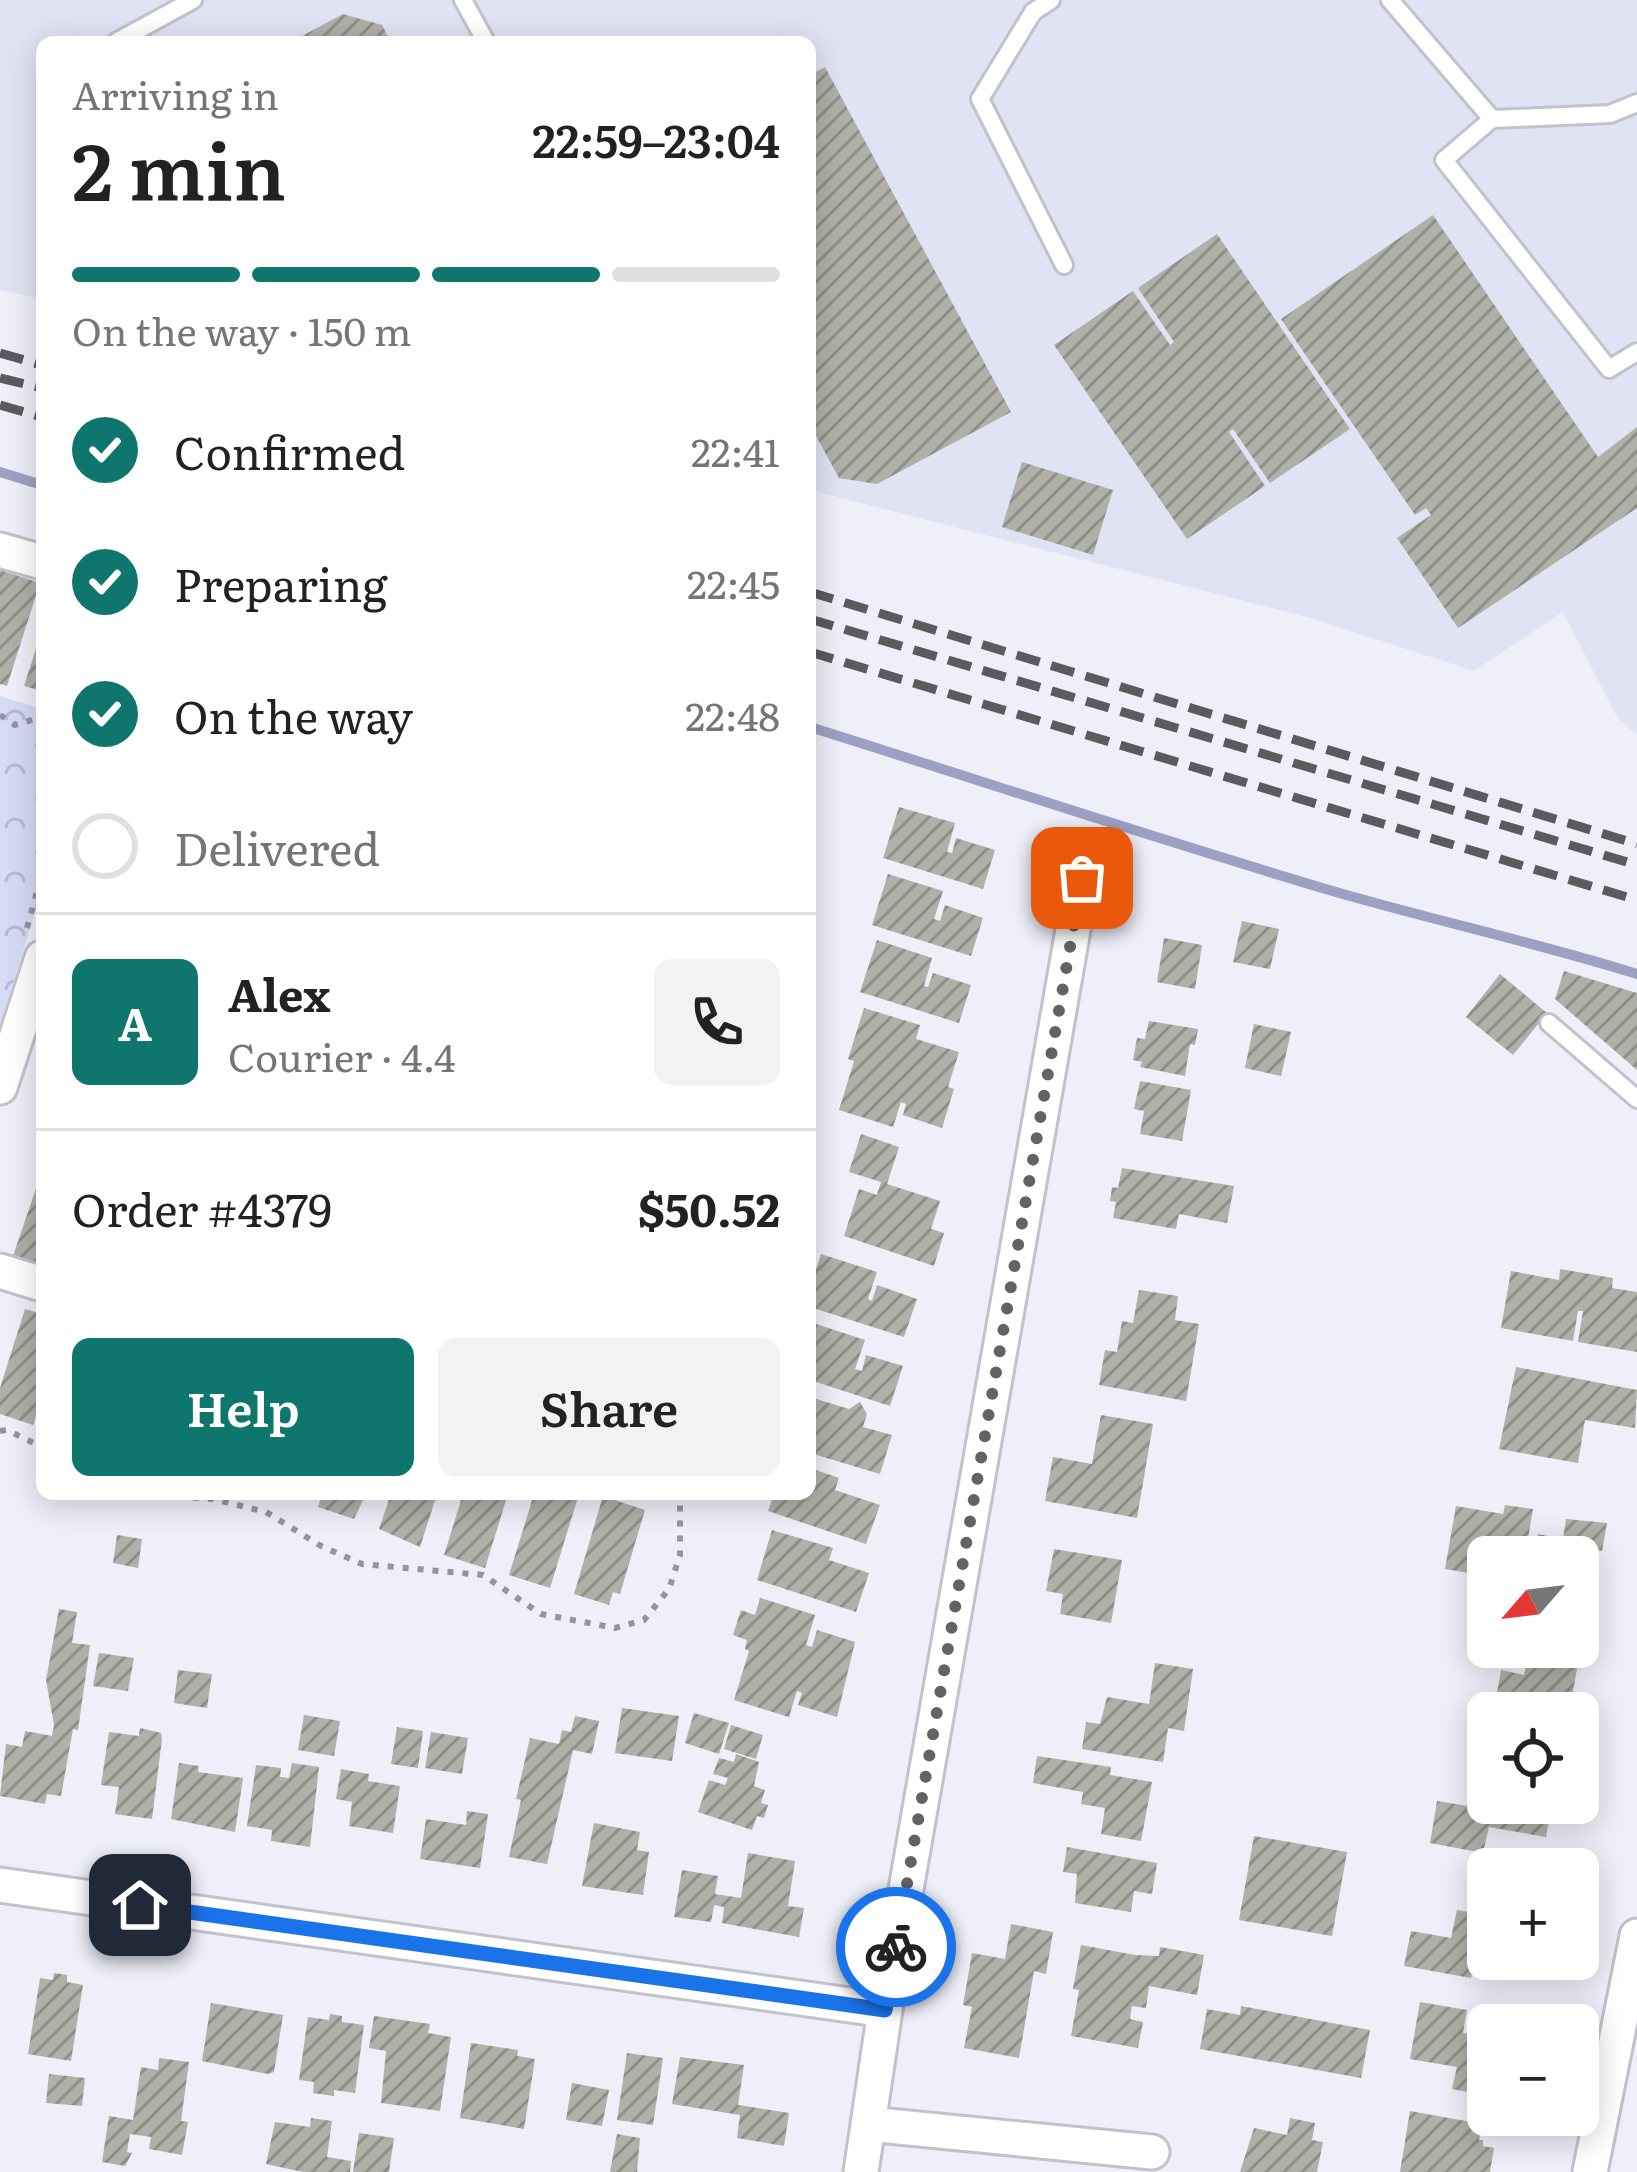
<!DOCTYPE html>
<meta charset="utf-8">
<style>
body{margin:0;font-family:Literata,serif;background:#f2f2f2;color:#222;height:100vh;display:flex;flex-direction:column;font-size:45px;white-space:nowrap}
*{box-sizing:border-box;margin:0}
p{font-size:39px;color:#767676}
.icon{flex:none;width:66px;height:66px;fill:none;stroke:currentColor;stroke-width:2;stroke-linecap:round;stroke-linejoin:round}
.map{position:relative;flex:1;overflow:hidden}
.panel{position:absolute;left:36px;top:36px;width:780px;height:1464px;display:flex;flex-direction:column;background:#fff;border-radius:18px;box-shadow:0 6px 30px #0003}
.panel>*{flex:none}
.needle{width:78px;rotate:242deg}
.tools{position:absolute;left:1467px;top:1536px;display:grid;gap:24px}
.tools a{display:grid;place-items:center;width:132px;height:132px;border-radius:18px;background:#fff;box-shadow:0 6px 30px #0003;font-size:60px}
.pin{position:absolute;display:grid;place-items:center;width:102px;height:102px;color:#fff;margin:-51px;border-radius:24px;box-shadow:0 6px 18px #0006}
.courier{position:absolute;display:grid;place-items:center;width:120px;height:120px;margin:-60px;border:9px solid #1a73e8;border-radius:50%;background:#fff;color:#222;box-shadow:0 3px 15px #0007}
.head em{font-style:normal;font-weight:600}
.head div{display:flex;flex-direction:column-reverse}
.head{display:flex;align-items:center;justify-content:space-between;height:204px;padding:0 36px}
h1{font-size:78px;font-weight:600;line-height:90px}
.bar{display:grid;grid-template-columns:repeat(4,1fr);gap:18px 12px;align-content:center;height:144px;padding:0 36px}
.bar i{height:15px;border-radius:9px;background:#e0e0e0}
.bar .current{background:#0f766e}
.bar p{grid-column:span 4}
.line{display:flex;align-items:center;gap:30px;padding:0 36px;border-top:3px solid #e0e0e0}
.line div{flex:1}
.round{display:grid;place-items:center;flex:none;width:126px;height:126px;border-radius:18px;background:#f2f2f2}
ol{padding:0 36px;list-style:none}
li{display:flex;align-items:center;gap:36px;height:132px}
li p{margin-inline-start:auto}
li .icon{padding:12px;border-radius:50%;background:#0f766e;color:#fff;stroke-width:4}
li:last-child{color:#767676}
li i{width:66px;height:66px;border:6px solid #e0e0e0;border-radius:50%}
.action{display:flex;gap:24px;margin-top:auto;padding:24px 36px}
.action a{flex:1;height:138px;border-radius:18px;background:#0f766e;color:#fff;font-size:48px;font-weight:600;line-height:138px;text-align:center}
.action a+a{background:#f2f2f2;color:#222}
.map>svg:first-child{display:block}
.built{fill:#e0e3f3}
.forest{fill:url(#forest-crowns)}
.lines{fill:none;stroke-linecap:round;stroke-linejoin:round}
.stream{stroke:#9ca1c4;stroke-width:10}
.building{fill:url(#building-hatch)}
.lane-casing{stroke:#c1c2cb;stroke-width:22}
.street-casing{stroke:#c1c2cb;stroke-width:39}
.path{stroke:#94949b;stroke-width:6;stroke-dasharray:6 9;stroke-linecap:butt}
.lane{stroke:#fff;stroke-width:16}
.street{stroke:#fff;stroke-width:33}
.rail{stroke:#5a5a5f;stroke-width:9;stroke-dasharray:24 12;stroke-linecap:butt}
.done{stroke:#626267;stroke-width:12;stroke-dasharray:0 21.6}
.route{stroke:#1a73e8;stroke-width:15}
</style>
<div class="map">
<svg width="1637" height="2172" viewBox="0 0 1637 2172">
<defs>
<pattern id="forest-crowns" width="20" height="18" patternUnits="userSpaceOnUse" patternTransform="scale(3)"><rect width="20" height="18" fill="#d6daf5"/><path d="M2 6a3 3 0 1 1 6 0M12 15a3 3 0 1 1 6 0" fill="none" stroke="#b7bad1"/></pattern>
<pattern id="building-hatch" width="6" height="6" patternUnits="userSpaceOnUse" patternTransform="scale(3)"><rect width="6" height="6" fill="#afb1a8"/><path d="M-1 1l2-2M0 6l6-6M5 7l2-2" fill="none" stroke="#8d8f88"/></pattern>
</defs>
<rect width="100%" height="100%" fill="#eeeff8"/>
<path class="built" d="M0,0H1637V735L1617,717L1563,612L1474,671L1311,618L810,490V42H42V299L0,290Z"/>
<path class="forest" d="M0,696L42,709V889L0,1025Z"/>
<g class="lines">
<path class="stream" d="M0,472L42,485
M810,727C985,782 1160,840 1336,892C1436,921 1538,943 1637,974"/>
</g>
<path class="building" d="M343,14L382,25L391,42H291Z
M825,67L1011,412L877,484L839,478L810,425V75Z
M1433,215L1598,457L1637,427V508L1458,628L1397,538L1431,515L1426,508L1415,515L1281,319Z
M1217,234L1350,429L1270,483L1233,429L1229,432L1265,486L1187,539L1054,345L1133,291L1170,345L1174,342L1138,288Z
M1022,462L1113,490L1093,555L1002,527Z
M0,570L40,583L7,686L0,684Z
M41,633L42,634V691L24,686Z
M899,807L955,823L947,852L952,853L956,838L995,850L983,889L883,858Z
M888,874L943,891L934,919L940,921L945,905L983,918L971,956L872,925Z
M1242,921L1279,929L1270,969L1233,962Z
M1164,938L1202,945L1195,989L1157,982Z
M877,940L932,958L924,986L928,987L933,973L971,985L959,1023L860,992Z
M1564,971L1637,993V1070L1555,999Z
M1500,974L1547,1013L1513,1055L1466,1017Z
M864,1008L920,1025L916,1039L959,1052L948,1087L954,1089L942,1128L903,1115L906,1104L901,1102L893,1127L839,1110L854,1061L848,1059Z
M1149,1021L1198,1029L1195,1045L1190,1044L1185,1076L1140,1067L1142,1062L1133,1060L1137,1038L1145,1039Z
M1254,1024L1291,1032L1281,1076L1245,1068Z
M1140,1081L1191,1090L1182,1141L1140,1134L1144,1111L1134,1109Z
M861,1134L899,1147L887,1184L940,1201L931,1229L944,1233L934,1266L844,1236L859,1189L877,1195L881,1182L849,1172Z
M1122,1168L1234,1186L1227,1223L1179,1214L1176,1229L1113,1218L1116,1202L1110,1201L1112,1187L1118,1188Z
M42,1171V1265L13,1256Z
M821,1254L877,1272L868,1299L872,1301L877,1285L917,1299L904,1337L810,1307V1287Z
M1560,1269L1613,1278L1612,1288L1637,1292V1352L1578,1342L1583,1311H1578L1573,1341L1501,1328L1511,1271L1559,1280Z
M1139,1290L1178,1296L1175,1320L1199,1324L1186,1401L1099,1385L1105,1350L1117,1352L1122,1321L1133,1323Z
M25,1309L42,1314V1397L33,1425L0,1414V1388Z
M810,1322L865,1340L855,1369L862,1371L866,1355L903,1366L890,1406L810,1380Z
M1516,1367L1637,1390L1635,1428L1585,1420L1578,1463L1499,1449Z
M810,1397L849,1409L860,1402L867,1414L863,1427L892,1435L880,1474L810,1453Z
M1101,1415L1153,1424L1137,1518L1045,1501L1053,1457L1092,1464Z
M810,1468L839,1478L835,1490L880,1505L866,1544L768,1511L774,1494H810Z
M322,1494H366L354,1519L318,1507Z
M391,1494H437L420,1547L379,1529Z
M463,1494H508L485,1568L444,1555Z
M534,1494H579L550,1588L509,1575Z
M603,1496L645,1510L620,1594L613,1592L609,1605L574,1594Z
M1505,1505L1533,1509L1525,1557H1488V1576L1445,1569L1456,1506L1503,1514Z
M1566,1519L1607,1523L1602,1551L1592,1549L1583,1594L1578,1593V1557H1534L1538,1534L1563,1539Z
M772,1530L833,1548L829,1560L869,1573L856,1612L757,1580Z
M117,1535L142,1539L138,1568L113,1563Z
M1054,1549L1122,1560L1111,1623L1060,1614L1063,1594L1046,1591Z
M760,1598L815,1615L806,1645L812,1647L817,1630L855,1642L837,1717L798,1705L802,1693L797,1691L789,1717L734,1700L749,1651L745,1649L747,1640L733,1635L741,1610L755,1615Z
M59,1609L77,1612L72,1643L90,1645L78,1730L73,1729L61,1796L47,1794L45,1804L0,1796L6,1744L22,1747L25,1731L52,1736L54,1725L46,1680Z
M1530,1647H1581L1569,1713L1494,1710L1501,1670L1524,1675Z
M99,1653L134,1658L128,1691L93,1686Z
M1155,1663L1193,1669L1184,1731L1168,1728L1163,1762L1082,1749L1086,1722L1100,1724L1107,1697L1149,1704Z
M178,1670L212,1674L207,1708L174,1703Z
M622,1708L679,1716L672,1761L615,1753Z
M694,1713L729,1723L719,1754L685,1743Z
M304,1715L340,1721L334,1756L298,1750Z
M575,1716L599,1721L592,1754L573,1750L547,1864L509,1857L521,1800L516,1799L530,1738L559,1744L562,1730L571,1732Z
M731,1725L763,1735L756,1759L724,1749Z
M397,1727L423,1731L418,1768L391,1764Z
M140,1728L161,1733L162,1739L152,1819L115,1814L119,1787L101,1785L109,1732L139,1736Z
M431,1732L468,1738L462,1774L425,1768Z
M736,1754L759,1762L754,1786L765,1790L761,1803L768,1805L764,1818L757,1816L752,1830L698,1812L709,1780L725,1785L728,1778L713,1774L719,1758L734,1762Z
M1037,1756L1111,1767L1110,1775L1152,1782L1141,1841L1101,1834L1105,1808L1081,1804L1083,1792L1033,1783Z
M179,1763L199,1766L198,1772L243,1778L235,1832L171,1819Z
M292,1763L319,1767L310,1847L271,1841L272,1830L247,1826L256,1765L281,1768L280,1777L289,1778Z
M341,1769L369,1774L368,1781L400,1786L393,1833L349,1826L352,1802L336,1799Z
M1437,1801L1487,1809L1488,1803H1552L1546,1837L1489,1827L1483,1853L1430,1843Z
M467,1811L488,1814L480,1868L420,1859L426,1819L466,1825Z
M594,1823L640,1832L637,1850L649,1852L643,1895L582,1886Z
M1254,1836L1347,1852L1332,1936L1239,1920Z
M1067,1847L1157,1863L1152,1894L1134,1891L1131,1912L1075,1903L1077,1874L1063,1872Z
M748,1853L795,1861L788,1906L804,1908L799,1937L722,1923L724,1907L714,1905L711,1922L674,1917L682,1870L718,1876L715,1894L741,1898Z
M1486,1897L1488,1950L1477,1948L1471,1978L1404,1966L1411,1931L1451,1938L1457,1910L1482,1914Z
M1011,1924L1053,1932L1046,1974L1034,1971L1019,2058L964,2048L972,2007L963,2005L972,1953L1005,1959Z
M1081,1945L1135,1955L1159,1956L1160,1947L1204,1955L1197,1995L1149,1986L1146,2008L1132,2006L1130,2019L1143,2022L1138,2048L1071,2036L1079,1990L1073,1989Z
M54,1973L67,1975V1982L83,1985L71,2061L28,2054L40,1978L53,1980Z
M1420,2002L1467,2010L1463,2033L1488,2037V2096L1452,2089L1457,2067L1410,2059Z
M211,2003L283,2015L274,2072L268,2074L202,2061Z
M1241,2006L1370,2030L1361,2078L1200,2049L1207,2009L1240,2015Z
M330,2014L342,2016V2022L364,2025L355,2093L334,2090V2096L313,2093L314,2082L299,2080L308,2017L329,2020Z
M374,2016L430,2024L428,2033L451,2037L440,2111L381,2103L386,2051L369,2048Z
M471,2043L518,2050L517,2056L535,2059L524,2129L460,2118Z
M627,2053L663,2058L653,2125L617,2120Z
M680,2057L744,2065L738,2105L789,2113L784,2146L737,2138L740,2115L672,2104Z
M159,2058L189,2062L181,2121L188,2122L182,2155L149,2149L151,2137L130,2134L127,2152L132,2153L125,2166L102,2162L109,2116L133,2120L141,2067L158,2070Z
M49,2074L85,2078L82,2106L46,2103Z
M572,2083L609,2090L602,2126L566,2120Z
M1410,2111L1482,2124L1479,2140H1483V2146L1494,2148L1490,2172H1400Z
M311,2118L332,2121L327,2157L351,2161L350,2172H303L266,2164L275,2122L310,2127Z
M1290,2118L1315,2123L1312,2140L1323,2142L1317,2172H1240L1254,2128L1287,2135Z
M359,2133L394,2138L389,2172H353Z
M617,2134L640,2138L637,2172H610Z"/>
<g class="lines">
<g class="lane-casing">
<path id="lane" d="M463,0L486,42
M1051,0L1033,12L980,99L1064,265
M1390,0L1492,119L1444,160L1609,369L1637,352
M116,42L193,0
M1492,119L1610,114L1637,103
M1549,1023L1637,1099"/>
</g>
<g class="street-casing">
<path id="street" d="M0,550L42,562
M0,1087L42,958
M0,1271L42,1284
M0,1885L885,2010
M868,2124L1152,2152
M861,2172L885,2010L1082,878
M1590,2172L1637,1936"/>
</g>
<path class="path" d="M0,715L15,725L38,718L42,722
M27,928L42,873
M0,1431L7,1430L42,1447
M148,1494L213,1499L266,1512L321,1546L362,1564L483,1575L541,1614L615,1628L644,1620L669,1589L680,1555V1494"/>
<use href="#lane" class="lane"/>
<use href="#street" class="street"/>
<path class="rail" d="M0,353L42,365
M0,378L42,388
M0,405L42,417
M810,592L1637,844
M810,619L1637,865
M810,652L1637,900"/>
</g>
<g class="lines">
<path class="done" d="M896,1947L1082,878"/>
<path class="route" d="M140,1905L885,2010L896,1947"/>
</g>
</svg>
<div class="tools">
<a><svg class="needle" viewBox="-14 -14 28 28"><path d="M0-13l5 13h-10z" fill="#e53935"/><path d="M0 13l5-13h-10z" fill="#767676"/></svg></a>
<a><svg class="icon" aria-label="locate" viewBox="0 0 24 24"><circle cx="12" cy="12" r="6"/><path d="M12 2v4M12 18v4M2 12h4M18 12h4"/></svg></a>
<a>+</a>
<a>−</a>
</div>
<div class="pin" style="left:1082px;top:878px;background:#ea580c"><svg class="icon" aria-label="bag" viewBox="0 0 24 24"><path d="M5 8h14l-1 12H6zM9 8a3 3 0 0 1 6 0"/></svg></div>
<div class="pin" style="left:140px;top:1905px;background:#1f2937"><svg class="icon" aria-label="home" viewBox="0 0 24 24"><path d="M3 11l9-7 9 7M6 9v11h12V9"/></svg></div>
<div class="courier" style="left:896px;top:1947px"><svg class="icon" aria-label="bike" viewBox="0 0 24 24"><circle cx="6" cy="16" r="4"/><circle cx="18" cy="16" r="4"/><path d="M6 16l4-8h5l3 8M10 8l3 8H6M13 5h3"/></svg></div>
<section class="panel">
<div class="head"><div><h1>2 min</h1><p>Arriving in</p></div><em>22:59–23:04</em></div>
<div class="bar"><i class="current"></i><i class="current"></i><i class="current"></i><i></i><p>On the way · 150 m</p></div>
<ol>
<li><svg class="icon" aria-label="check" viewBox="0 0 24 24"><path d="M5 12l5 5 9-10"/></svg>Confirmed<p>22:41</p></li>
<li><svg class="icon" aria-label="check" viewBox="0 0 24 24"><path d="M5 12l5 5 9-10"/></svg>Preparing<p>22:45</p></li>
<li><svg class="icon" aria-label="check" viewBox="0 0 24 24"><path d="M5 12l5 5 9-10"/></svg>On the way<p>22:48</p></li>
<li><i></i>Delivered</li>
</ol>
<div class="line" style="height:216px"><b class="round" style="background:#0f766e;color:#fff">A</b><div><b>Alex</b><p>Courier · 4.4</p></div><a class="round"><svg class="icon" aria-label="phone" viewBox="0 0 24 24"><path d="M5 4h4l2 5-3 2q2 4 5 5l2-3 5 2v4C11 20 4 13 5 4z"/></svg></a></div>
<div class="line" style="height:156px"><div>Order #4379</div><b>$50.52</b></div>
<div class="action"><a>Help</a><a>Share</a></div>
</section>
</div>
